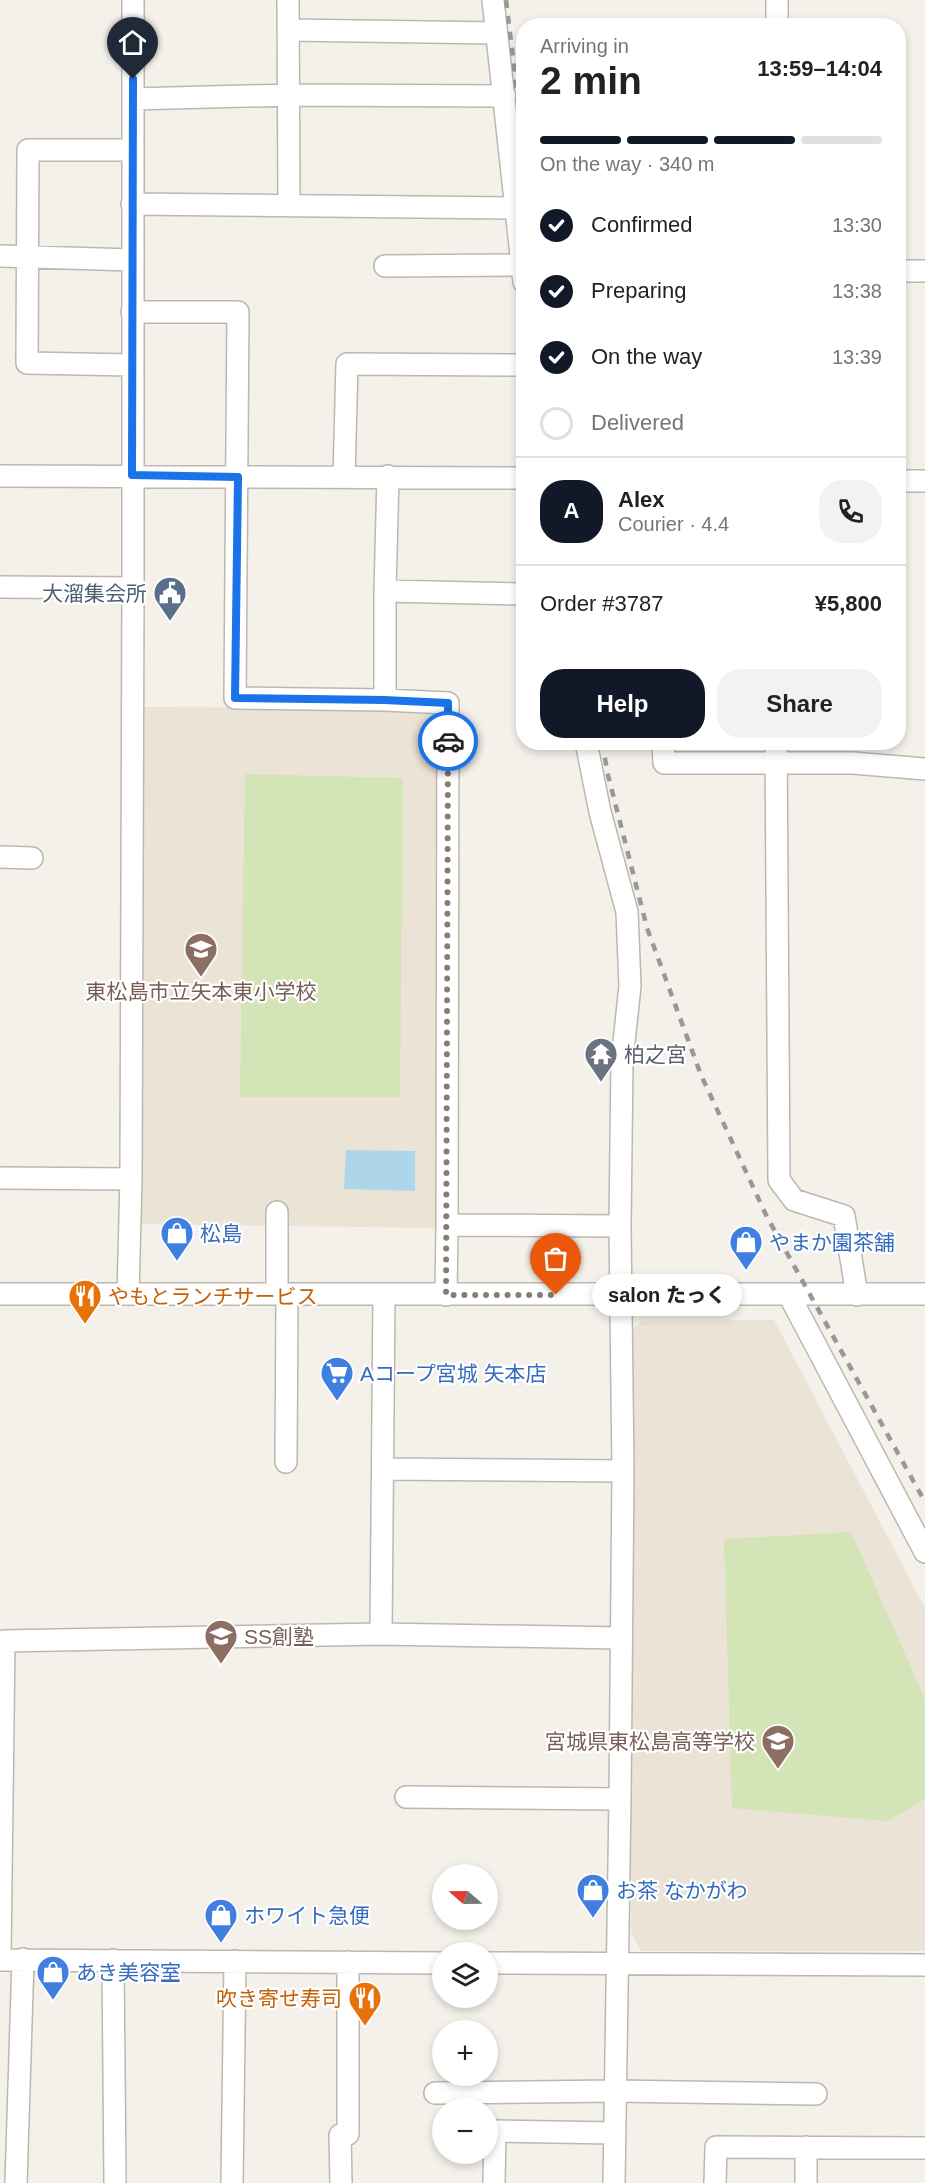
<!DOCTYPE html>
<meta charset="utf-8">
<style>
body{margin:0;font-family:Helvetica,"Noto Sans JP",sans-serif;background:#f2f2f2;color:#222;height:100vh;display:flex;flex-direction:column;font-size:22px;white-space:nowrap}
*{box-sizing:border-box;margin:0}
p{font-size:20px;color:#767676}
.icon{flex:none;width:33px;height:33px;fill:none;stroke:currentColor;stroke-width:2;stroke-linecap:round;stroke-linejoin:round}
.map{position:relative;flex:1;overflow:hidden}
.panel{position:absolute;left:516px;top:18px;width:390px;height:732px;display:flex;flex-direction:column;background:#fff;border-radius:24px;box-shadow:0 3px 9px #0003}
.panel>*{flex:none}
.needle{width:39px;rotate:290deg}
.fabs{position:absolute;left:432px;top:1864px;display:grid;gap:12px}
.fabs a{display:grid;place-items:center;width:66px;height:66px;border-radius:50%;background:#fff;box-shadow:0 3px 9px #0003;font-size:30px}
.pin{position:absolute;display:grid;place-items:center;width:51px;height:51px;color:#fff;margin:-62px -26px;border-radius:50% 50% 50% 0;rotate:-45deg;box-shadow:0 0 6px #0007}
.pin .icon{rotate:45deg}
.courier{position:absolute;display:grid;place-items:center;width:60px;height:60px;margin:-30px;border:4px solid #1a73e8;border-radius:50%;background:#fff;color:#222;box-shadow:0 2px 8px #0007}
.bubble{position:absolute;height:42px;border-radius:21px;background:#fff;box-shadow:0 3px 9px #0003;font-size:20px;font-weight:800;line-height:42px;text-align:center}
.headline em{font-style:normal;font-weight:800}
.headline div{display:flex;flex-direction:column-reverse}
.headline{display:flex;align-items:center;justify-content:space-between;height:102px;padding:0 24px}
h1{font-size:39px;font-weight:800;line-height:45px}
.bar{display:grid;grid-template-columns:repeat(4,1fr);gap:9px 6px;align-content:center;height:72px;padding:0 24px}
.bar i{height:8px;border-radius:4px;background:#e0e0e0}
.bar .selected{background:#111827}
.bar p{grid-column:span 4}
.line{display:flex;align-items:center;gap:15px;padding:0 24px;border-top:2px solid #e0e0e0}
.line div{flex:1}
.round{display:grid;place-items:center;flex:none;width:63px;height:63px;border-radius:24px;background:#f2f2f2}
ol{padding:0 24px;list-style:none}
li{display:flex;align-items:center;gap:18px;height:66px}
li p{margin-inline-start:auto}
li .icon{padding:6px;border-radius:50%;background:#111827;color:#fff;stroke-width:4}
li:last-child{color:#767676}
li i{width:33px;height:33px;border:3px solid #e0e0e0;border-radius:50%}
.cta{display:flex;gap:12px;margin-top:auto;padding:12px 24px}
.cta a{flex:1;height:69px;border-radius:24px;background:#111827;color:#fff;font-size:24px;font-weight:800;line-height:69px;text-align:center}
.cta a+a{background:#f2f2f2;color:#222}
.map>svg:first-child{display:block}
.education{fill:#ebe3d6}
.green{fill:#d3e4b7}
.water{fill:#add6ea}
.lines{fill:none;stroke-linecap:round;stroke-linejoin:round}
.minor-casing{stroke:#beb7ae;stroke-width:24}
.minor{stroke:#fff;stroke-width:21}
.rail{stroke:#989898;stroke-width:4.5;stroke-dasharray:8 8;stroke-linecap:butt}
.done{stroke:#847e77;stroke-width:6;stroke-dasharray:0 10.8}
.route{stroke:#1a73e8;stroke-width:8}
.labels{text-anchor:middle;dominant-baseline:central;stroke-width:4.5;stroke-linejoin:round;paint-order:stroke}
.service-label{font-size:21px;fill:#4e5e75;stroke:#fff;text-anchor:end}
.education-label{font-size:21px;fill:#785e54;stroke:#fff}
.worship-label{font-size:21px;fill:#5b616d;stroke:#fff;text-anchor:start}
.shop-label{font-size:21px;fill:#366cbe;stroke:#fff;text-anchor:start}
.food-label{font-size:21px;fill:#c56008;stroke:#fff;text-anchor:start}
</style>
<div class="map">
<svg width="925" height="2183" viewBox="0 0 925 2183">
<rect width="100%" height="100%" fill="#f4f0ea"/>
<path class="education" d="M143,707L442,708L439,1228L140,1224Z
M774,1320L925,1608V1951H641L631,1933L628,1333L642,1321Z"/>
<path class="green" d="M245,774L403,778L400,1097H240Z
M851,1532L925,1699V1799L888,1821L732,1808L724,1539Z"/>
<path class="water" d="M346,1150L415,1151V1191L344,1189Z"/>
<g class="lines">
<g class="minor-casing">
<path id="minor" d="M288,0L289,205
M493,0L524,282
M777,0V26
M289,30L496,33
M133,99L289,95L505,96
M132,204L515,208
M0,256L132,260
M385,266L522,265
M898,271H925
M132,312H238L235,698L385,700L448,703L447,1225
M132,365L27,363L28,150H133
M0,476L524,478
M344,477L347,364L524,365
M898,481H925
M0,587L133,588
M385,591L524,594
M385,700V591L388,476
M586,742L600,812L627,912L630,986L622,1061L620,1226L623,1471L620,1799L614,2183
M663,742L664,763H853L925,769
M776,742L779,1180L794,1200L844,1216L857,1295
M0,857L32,858
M0,1178L131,1179
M0,1294H925
M128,1294L131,1179L133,588V0
M277,1294V1212
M446,1295L447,1225L620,1226
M789,1295L925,1552
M286,1462L287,1295
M383,1469L623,1471
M381,1634L384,1295
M406,1797L620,1799
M0,1956L4,1641L381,1634L621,1638
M0,1960L442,1963
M113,1960L115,2183
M488,1963L925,1965
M435,2093L614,2091L816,2094
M806,2147V2183
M16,2183L23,1959
M232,2183L235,1961
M341,2183L340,2135L348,2134V1962
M494,2183L495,2131L614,2133
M715,2183L716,2147L925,2148"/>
</g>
<use href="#minor" class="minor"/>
<path class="rail" d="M506,0L524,148
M602,742L608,775L647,928L701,1075L767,1217L925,1502"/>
</g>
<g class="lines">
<path class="done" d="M448,741L446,1295H556"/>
<path class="route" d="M133,79L132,475L238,477L235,698L384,700L448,703V741"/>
</g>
<defs>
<g id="civic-pin" transform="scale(1.725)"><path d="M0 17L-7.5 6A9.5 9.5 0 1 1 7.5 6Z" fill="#5c6f8a" stroke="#fff"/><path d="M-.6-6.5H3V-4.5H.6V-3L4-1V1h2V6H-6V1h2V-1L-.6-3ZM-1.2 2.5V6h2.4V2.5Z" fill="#fff"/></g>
<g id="school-pin" transform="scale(1.725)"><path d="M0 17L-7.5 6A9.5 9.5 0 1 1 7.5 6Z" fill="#8d6e63" stroke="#fff"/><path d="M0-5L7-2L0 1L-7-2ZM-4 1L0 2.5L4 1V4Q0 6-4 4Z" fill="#fff"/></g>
<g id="temple-pin" transform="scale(1.725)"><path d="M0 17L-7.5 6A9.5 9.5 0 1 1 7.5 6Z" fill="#6b7280" stroke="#fff"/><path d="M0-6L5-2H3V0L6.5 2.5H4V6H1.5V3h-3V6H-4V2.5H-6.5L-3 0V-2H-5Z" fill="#fff"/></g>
<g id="shop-pin" transform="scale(1.725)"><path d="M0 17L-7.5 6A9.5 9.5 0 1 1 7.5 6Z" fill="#3f7fe0" stroke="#fff"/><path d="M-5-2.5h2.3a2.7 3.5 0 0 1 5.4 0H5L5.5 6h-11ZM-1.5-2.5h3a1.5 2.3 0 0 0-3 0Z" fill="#fff"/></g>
<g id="restaurant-pin" transform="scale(1.725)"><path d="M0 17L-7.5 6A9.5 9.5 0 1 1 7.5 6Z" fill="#e8710a" stroke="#fff"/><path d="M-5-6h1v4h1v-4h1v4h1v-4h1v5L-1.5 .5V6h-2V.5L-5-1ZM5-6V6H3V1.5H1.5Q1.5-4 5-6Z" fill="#fff"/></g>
<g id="supermarket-pin" transform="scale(1.725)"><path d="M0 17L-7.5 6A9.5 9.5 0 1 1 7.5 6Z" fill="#3f7fe0" stroke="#fff"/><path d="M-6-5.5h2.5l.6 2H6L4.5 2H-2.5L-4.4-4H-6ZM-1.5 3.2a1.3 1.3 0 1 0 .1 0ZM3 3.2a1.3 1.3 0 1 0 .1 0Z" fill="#fff"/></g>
</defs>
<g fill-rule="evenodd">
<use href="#civic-pin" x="170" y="593"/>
<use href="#school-pin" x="201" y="949"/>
<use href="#temple-pin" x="601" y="1054"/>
<use href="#shop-pin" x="177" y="1233"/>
<use href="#shop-pin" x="746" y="1242"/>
<use href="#restaurant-pin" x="85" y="1296"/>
<use href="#supermarket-pin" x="337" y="1373"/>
<use href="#school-pin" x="221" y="1636"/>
<use href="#school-pin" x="778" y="1741"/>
<use href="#shop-pin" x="593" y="1890"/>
<use href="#shop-pin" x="221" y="1915"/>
<use href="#shop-pin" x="53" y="1972"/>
<use href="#restaurant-pin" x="365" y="1998"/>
</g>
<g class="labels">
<g class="service-label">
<text x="147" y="593">大溜集会所</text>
</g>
<g class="education-label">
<text x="201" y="991">東松島市立矢本東小学校</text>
<text x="244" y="1636" text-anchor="start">SS創塾</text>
<text x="755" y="1741" text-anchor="end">宮城県東松島高等学校</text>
</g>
<g class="worship-label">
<text x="624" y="1054">柏之宮</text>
</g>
<g class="shop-label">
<text x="200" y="1233">松島</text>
<text x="769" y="1242">やまか園茶舗</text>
<text x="360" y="1373">Aコープ宮城 矢本店</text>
<text x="616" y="1890">お茶 なかがわ</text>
<text x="244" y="1915">ホワイト急便</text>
<text x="76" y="1972">あき美容室</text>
</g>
<g class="food-label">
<text x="108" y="1296">やもとランチサービス</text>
<text x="342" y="1998" text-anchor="end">吹き寄せ寿司</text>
</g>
</g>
</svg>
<div class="fabs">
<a><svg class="needle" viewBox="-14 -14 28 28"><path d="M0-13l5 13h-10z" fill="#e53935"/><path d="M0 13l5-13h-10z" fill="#767676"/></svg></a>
<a><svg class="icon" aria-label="layers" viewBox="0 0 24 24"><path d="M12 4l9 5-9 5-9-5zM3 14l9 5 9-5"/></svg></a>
<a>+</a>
<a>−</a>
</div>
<div class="pin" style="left:556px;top:1295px;background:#ea580c"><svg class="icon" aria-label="bag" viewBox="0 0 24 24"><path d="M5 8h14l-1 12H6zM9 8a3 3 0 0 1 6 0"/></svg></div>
<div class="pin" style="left:133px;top:79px;background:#1f2937"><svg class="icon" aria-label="home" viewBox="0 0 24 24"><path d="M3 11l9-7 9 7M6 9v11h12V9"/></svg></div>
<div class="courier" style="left:448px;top:741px"><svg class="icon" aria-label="car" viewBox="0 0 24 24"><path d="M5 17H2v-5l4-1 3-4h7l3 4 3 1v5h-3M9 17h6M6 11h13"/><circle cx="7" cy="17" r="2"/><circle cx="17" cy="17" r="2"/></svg></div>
<div class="bubble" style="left:592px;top:1274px;width:150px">salon たっく</div>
<section class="panel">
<div class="headline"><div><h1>2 min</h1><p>Arriving in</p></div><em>13:59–14:04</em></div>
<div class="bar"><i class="selected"></i><i class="selected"></i><i class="selected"></i><i></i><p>On the way · 340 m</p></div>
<ol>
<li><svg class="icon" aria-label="check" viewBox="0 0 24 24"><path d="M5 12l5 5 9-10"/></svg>Confirmed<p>13:30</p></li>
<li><svg class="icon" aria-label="check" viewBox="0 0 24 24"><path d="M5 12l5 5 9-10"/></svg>Preparing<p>13:38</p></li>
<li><svg class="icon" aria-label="check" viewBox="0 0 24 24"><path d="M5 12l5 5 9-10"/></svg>On the way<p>13:39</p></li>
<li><i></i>Delivered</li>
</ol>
<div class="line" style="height:108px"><b class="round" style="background:#111827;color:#fff">A</b><div><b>Alex</b><p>Courier · 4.4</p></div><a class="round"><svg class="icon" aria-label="phone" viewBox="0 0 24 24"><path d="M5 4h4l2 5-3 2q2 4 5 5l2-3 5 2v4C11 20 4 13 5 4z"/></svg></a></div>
<div class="line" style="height:78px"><div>Order #3787</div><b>¥5,800</b></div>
<div class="cta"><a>Help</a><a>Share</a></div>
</section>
</div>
